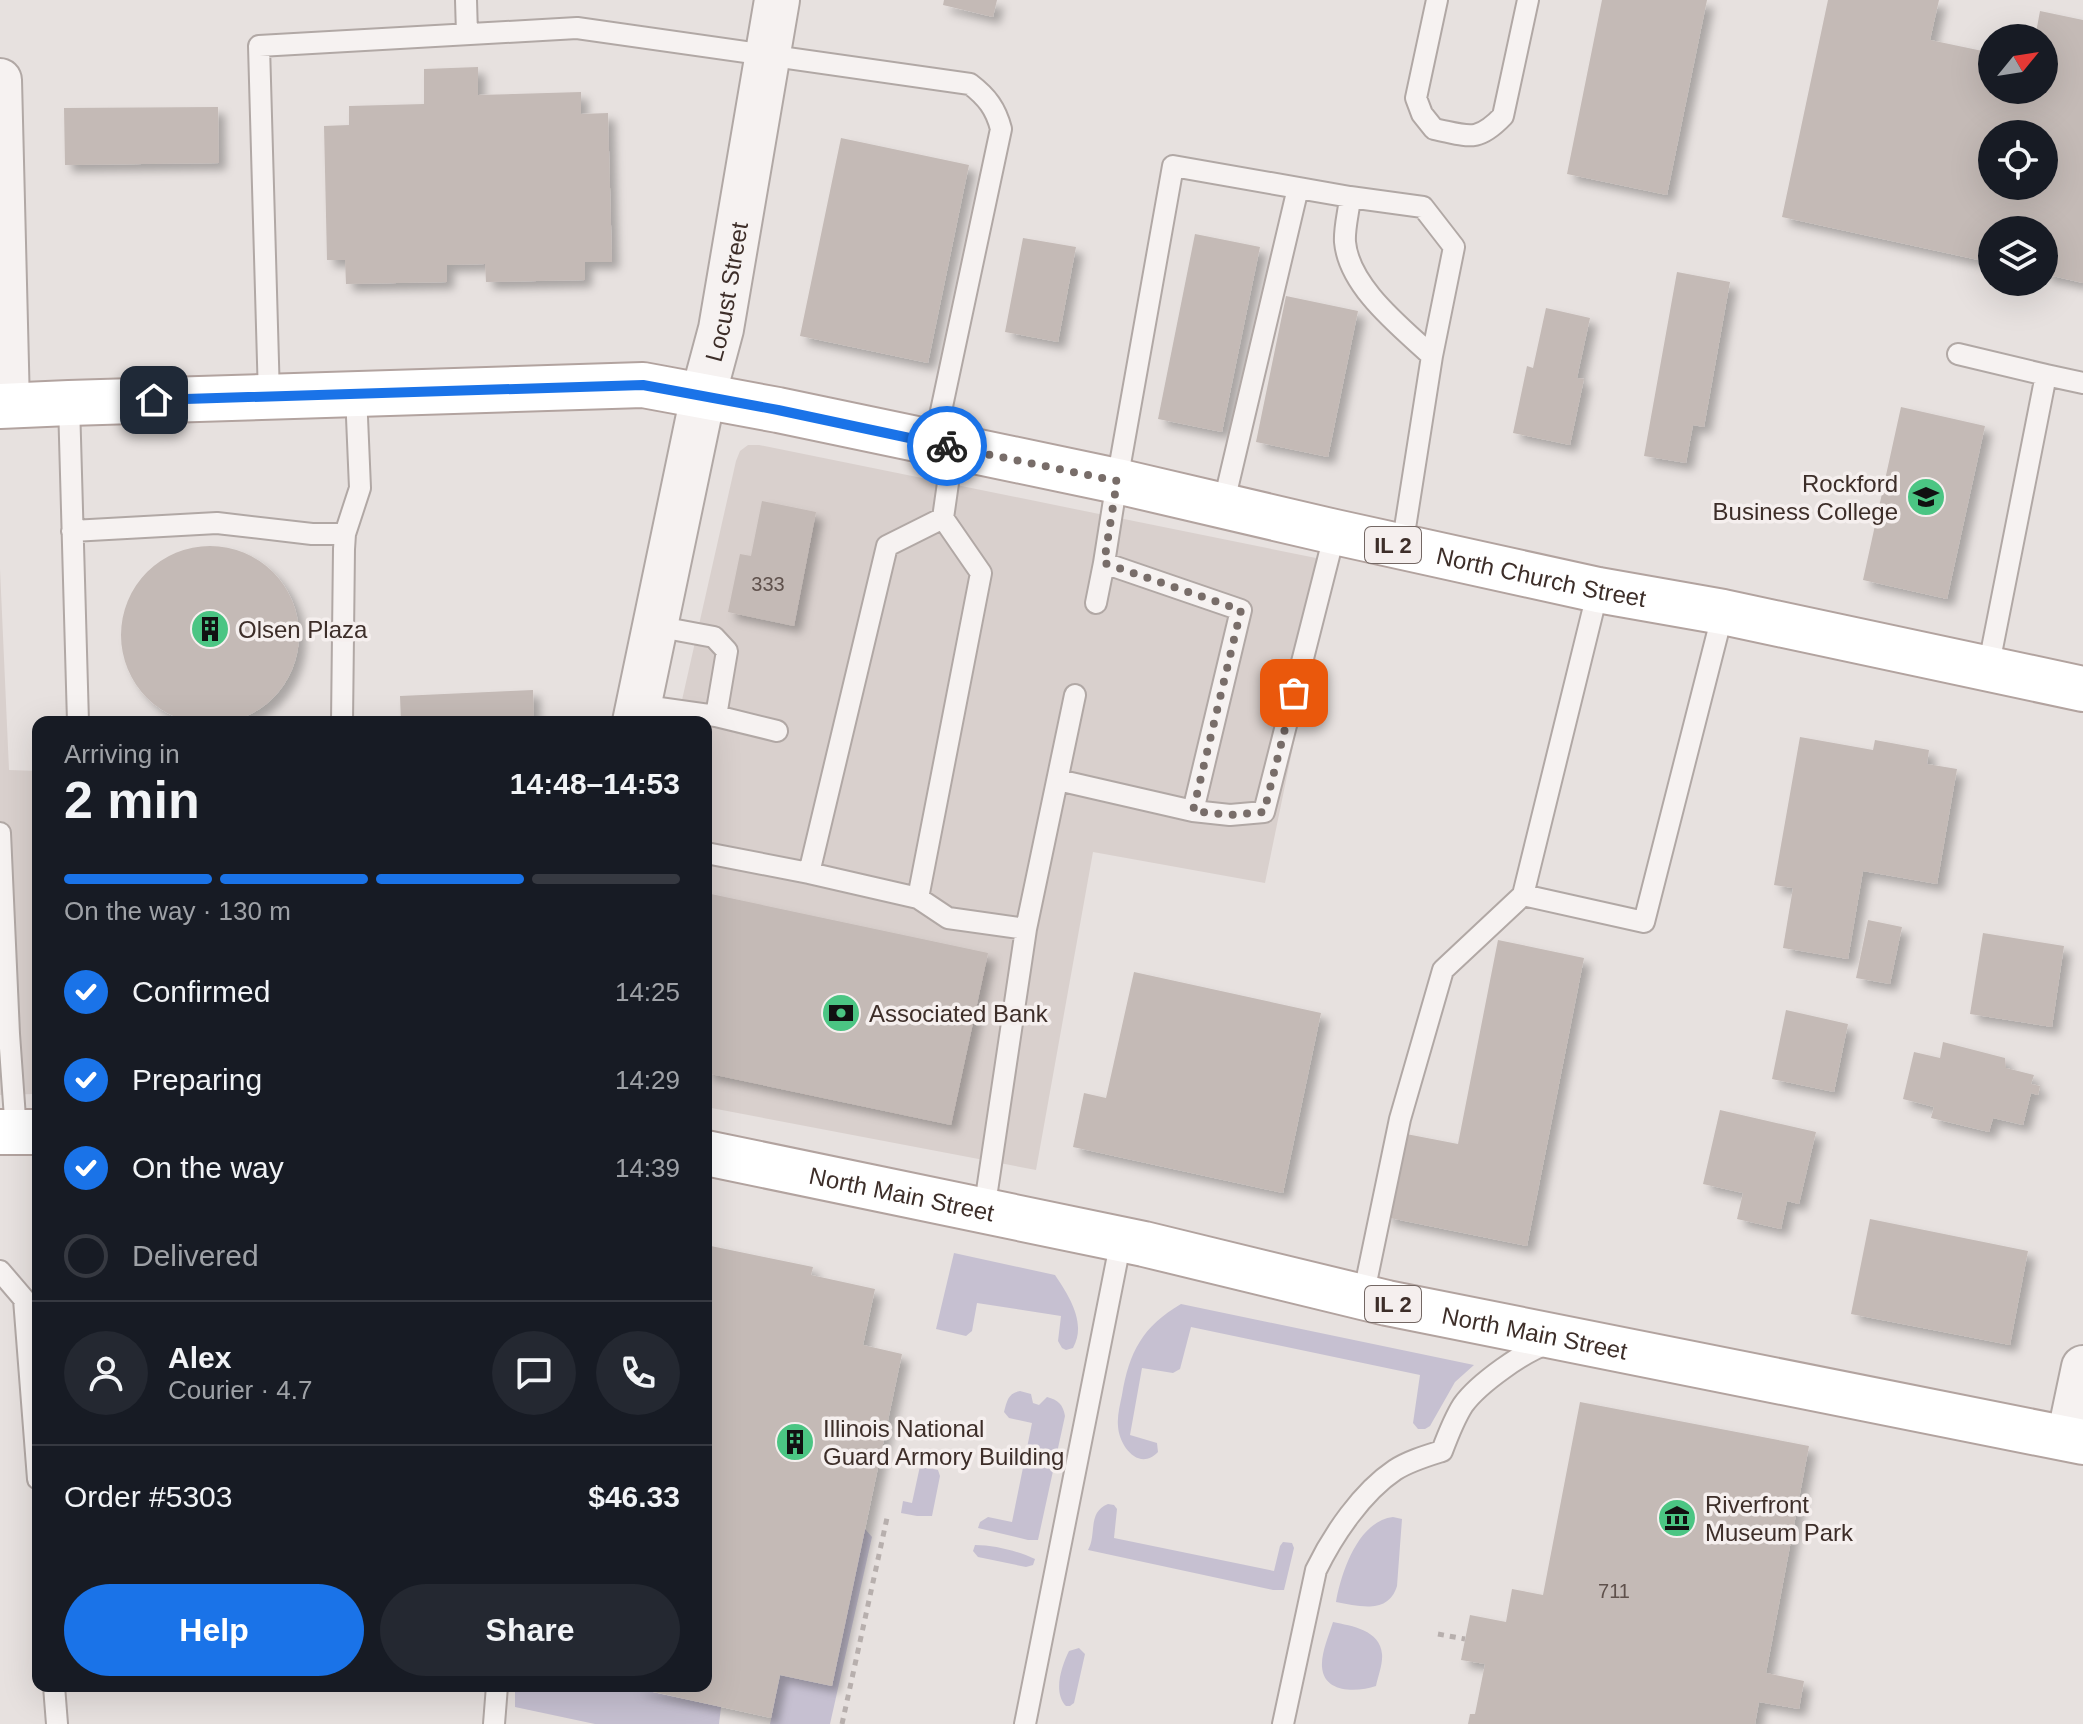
<!DOCTYPE html>
<meta charset="utf-8">
<style>
body{margin:0;font-family:Arial,sans-serif;background:#242831;color:#f1f3f6;height:100vh;display:flex;flex-direction:column;font-size:30px;white-space:nowrap}
*{box-sizing:border-box;margin:0}
p{font-size:26px;color:#9ea1a6}
.icon{flex:none;width:44px;height:44px;fill:none;stroke:currentColor;stroke-width:2;stroke-linecap:round;stroke-linejoin:round}
.map{position:relative;flex:1;overflow:hidden}
.side{position:absolute;left:32px;top:716px;width:680px;height:976px;display:flex;flex-direction:column;background:#171b24;border-radius:16px;box-shadow:0 8px 32px #0002}
.side>*{flex:none}
.needle{width:52px;rotate:60deg}
.tools{position:absolute;left:1978px;top:24px;display:grid;gap:16px}
.tools a{display:grid;place-items:center;width:80px;height:80px;border-radius:50%;background:#171b24;box-shadow:0 8px 32px #0002;font-size:40px}
.pin{position:absolute;display:grid;place-items:center;width:68px;height:68px;color:#fff;margin:-34px;border-radius:16px;box-shadow:0 4px 12px #0006}
.courier{position:absolute;display:grid;place-items:center;width:80px;height:80px;margin:-40px;border:6px solid #1a73e8;border-radius:50%;background:#fff;color:#222;box-shadow:0 2px 10px #0007}
.head em{font-style:normal;font-weight:800}
.head div{display:flex;flex-direction:column-reverse}
.head{display:flex;align-items:center;justify-content:space-between;height:136px;padding:0 32px}
h1{font-size:52px;font-weight:800;line-height:60px}
.bar{display:grid;grid-template-columns:repeat(4,1fr);gap:12px 8px;align-content:center;height:96px;padding:0 32px}
.bar i{height:10px;border-radius:6px;background:#363941}
.bar .on{background:#1a73e8}
.bar p{grid-column:span 4}
.line{display:flex;align-items:center;gap:20px;padding:0 32px;border-top:2px solid #363941}
.line div{flex:1}
.round{display:grid;place-items:center;flex:none;width:84px;height:84px;border-radius:42px;background:#242831}
ol{padding:0 32px;list-style:none}
li{display:flex;align-items:center;gap:24px;height:88px}
li p{margin-inline-start:auto}
li .icon{padding:8px;border-radius:50%;background:#1a73e8;color:#fff;stroke-width:4}
li:last-child{color:#9ea1a6}
li i{width:44px;height:44px;border:4px solid #363941;border-radius:50%}
.primary-button{display:flex;gap:16px;margin-top:auto;padding:16px 32px}
.primary-button a{flex:1;height:92px;border-radius:48px;background:#1a73e8;color:#fff;font-size:32px;font-weight:800;line-height:92px;text-align:center}
.primary-button a+a{background:#242831;color:#f1f3f6}
.map>svg:first-child{display:block}
.built{fill:#d9d0cd}
.green{fill:#c6c0d1}
.building{fill:#c4bab6;fill-rule:evenodd;filter:url(#shadow)}
.lines{fill:none;stroke-linecap:round;stroke-linejoin:round}
.service-casing{stroke:#b1a8a5;stroke-width:24}
.minor-casing{stroke:#b1a8a5;stroke-width:46}
.tertiary-casing{stroke:#b1a8a5;stroke-width:48}
.primary-casing{stroke:#b2a39f;stroke-width:48}
.path{stroke:#b7afad;stroke-width:5;stroke-dasharray:6 6;stroke-linecap:butt}
.service{stroke:#f6f2f1;stroke-width:20}
.minor{stroke:#f6f2f1;stroke-width:42}
.tertiary{stroke:#f6f2f1;stroke-width:44}
.primary{stroke:#fff;stroke-width:44}
.done{stroke:#786d69;stroke-width:8;stroke-dasharray:0 14.4}
.route{stroke:#1a73e8;stroke-width:10}
.labels{text-anchor:middle;dominant-baseline:central;stroke-width:7;stroke-linejoin:round;paint-order:stroke}
.number-label{font-size:20px;fill:#5f514c}
.shield{fill:#f5efee;stroke:#746864;stroke-width:2}
.shield-label{font-size:22px;font-weight:bold;fill:#3d2e29}
.street-label{font-size:24px;fill:#3d2e29;stroke:#f5efee}
.poi-label{font-size:24px;fill:#3d2e29;stroke:#f5efee;text-anchor:start}
</style>
<div class="map">
<svg width="2083" height="1724" viewBox="0 0 2083 1724">
<defs>
<filter id="shadow"><feDropShadow dx="7" dy="7" stdDeviation="4" flood-color="#0004"/></filter>
</defs>
<rect width="100%" height="100%" fill="#e7e1df"/>
<path class="built" d="M748,445H759L1331,561L1265,883L1093,852L1036,1170L706,1107V722H677L736,461L740,451Z
M0,569L9,770L38,771V1093L34,1094L0,1095Z"/>
<path class="green" d="M954,1253L1055,1275C1069,1296 1087,1323 1073,1348L1066,1350L1062,1348L1058,1341L1061,1316L977,1303L972,1331L966,1336L936,1329Z
M1181,1304L1474,1365L1455,1382L1430,1426L1425,1429H1418L1413,1423L1420,1375L1191,1327L1180,1369L1173,1373L1142,1368L1130,1435L1157,1443L1158,1452C1139,1472 1119,1446 1118,1426C1117,1416 1120,1405 1122,1395C1129,1352 1143,1326 1181,1304Z
M1020,1391L1031,1394L1033,1403L1039,1405L1047,1397C1058,1400 1063,1404 1065,1416L1038,1540H1028L978,1528L980,1522L988,1517L1012,1522L1032,1423L1009,1418L1004,1412C1007,1401 1008,1393 1020,1391Z
M920,1466L938,1470L940,1476L932,1516H917L901,1513L903,1501L912,1503Z
M1108,1504L1114,1505L1117,1509L1114,1538L1274,1571L1280,1546L1283,1542L1292,1543L1294,1548L1284,1590H1273L1088,1550C1097,1535 1087,1512 1108,1504Z
M1393,1517L1402,1519L1397,1586C1388,1615 1359,1606 1336,1602C1341,1573 1358,1521 1393,1517Z
M865,1529L872,1537L830,1724H770L780,1675L832,1686Z
M975,1545C995,1545 1017,1551 1035,1559L1033,1565L1026,1567L978,1557L973,1551Z
M1333,1622C1352,1626 1380,1630 1382,1654C1383,1664 1378,1676 1376,1686C1358,1692 1324,1694 1322,1667C1321,1653 1329,1635 1333,1622Z
M1079,1648L1085,1654L1074,1703L1070,1706H1066C1053,1693 1061,1667 1069,1651Z
M515,1686H625L721,1707L719,1724H595L515,1707Z"/>
<path class="building" d="M944,0H997L993,17L943,5Z
M1602,0H1707L1667,195L1567,174Z
M1828,0H1939L1930,40L1992,53V90H2044V38H2035L2040,11L2083,20V283L2044,274V230H1992V263L1782,217ZM1992,134H2044V186H1992Z
M478,67V95L581,92V114L608,113L612,262H585V280L486,282L485,264L447,265V282L346,284L345,260H327L324,126L349,125V106L424,104V69Z
M218,107L219,163L65,165L64,108Z
M841,138L969,165L928,363L800,336Z
M1195,234L1260,247L1222,432L1158,419Z
M1023,238L1076,247L1058,342L1005,332Z
M1677,272L1730,282L1704,427L1693,425L1686,463L1644,456Z
M1286,296L1358,311L1328,457L1256,442Z
M1546,308L1590,318L1577,378L1584,379L1570,445L1513,433L1527,366L1533,368Z
M1901,407L1985,426L1947,599L1863,580Z
M762,501L816,512L794,626L728,612L740,554L751,556Z
M121 635a89 89 0 1 1 178 0a89 89 0 1 1-178 0Z
M533,690L534,722H401L400,696Z
M1800,737L1873,750L1875,740L1929,750L1927,764L1957,769L1937,884L1863,871L1848,959L1783,948L1793,888L1774,885Z
M706,893L988,953L951,1125L706,1073Z
M1868,920L1902,927L1890,984L1856,978Z
M1983,933L2064,946L2052,1027L1970,1014Z
M1498,940L1584,958L1527,1246L1385,1217L1401,1133L1458,1144Z
M1134,972L1321,1013L1283,1193L1073,1147L1084,1093L1106,1098Z
M1786,1010L1848,1024L1834,1092L1772,1079Z
M1943,1042L2005,1058L2006,1068L2034,1075L2031,1084L2040,1086L2038,1095L2031,1093L2023,1125L1993,1118L1989,1132L1931,1118L1934,1107L1903,1099L1914,1052L1940,1058Z
M1720,1110L1816,1132L1799,1204L1787,1201L1781,1229L1737,1219L1743,1193L1703,1184Z
M1870,1219L2028,1251L2010,1345L1851,1314Z
M706,1245L813,1267L811,1275L875,1289L863,1345L902,1354L832,1686L780,1675L771,1718L631,1687L706,1686Z
M1580,1402L1809,1446L1766,1673L1804,1681L1799,1709L1759,1702L1755,1724H1468L1470,1714H1475L1485,1664L1461,1660L1470,1615L1506,1622L1512,1589L1543,1595Z"/>
<g class="lines">
<g class="service-casing">
<path id="service" d="M466,0L467,34
M1437,0L1416,98L1422,114L1434,129C1469,136 1477,143 1503,116L1528,0
M1350,197C1349,211 1344,228 1345,242C1349,287 1401,327 1432,356
M1958,354L2046,375
M269,397L259,46L577,28L970,84C987,97 996,109 1001,129L934,444
M69,403L78,722
M1223,506L1298,188
M72,531L217,523L312,534H345
M1104,563L1241,610L1193,811
M1598,590L1523,895L1644,922L1723,612
M1096,603L1104,563L1117,481L1173,166L1350,197L1423,207L1454,247L1432,356L1402,547
M1988,669L2046,375L2083,383
M638,705L716,716L727,651L714,637L655,626
M716,716L777,731
M342,722L344,549L345,534L360,488L356,394
M1058,780L1193,811L1230,815L1264,812L1335,532
M0,833L9,1034L16,1132
M706,853L809,873L918,898L948,918L1026,929
M809,873L887,546L943,518
M918,898L981,573L943,518L953,448
M984,1211L1026,929L1075,695
M0,1271L24,1299L38,1479
M1363,1297L1400,1119L1443,970L1523,895
M54,1686L57,1724
M494,1724L497,1686
M1025,1724L1121,1240
M1283,1724L1316,1570C1333,1535 1362,1492 1395,1470C1409,1461 1426,1456 1442,1451C1448,1435 1454,1419 1463,1405C1478,1384 1525,1350 1550,1343"/>
</g>
<g class="minor-casing">
<path id="minor" d="M0,80L8,406
M2068,1438L2083,1367"/>
</g>
<g class="tertiary-casing">
<g id="tertiary">
<path id="s1" d="M635,722L703,396L721,329L777,0"/>
</g>
</g>
<g class="primary-casing">
<g id="primary">
<path id="s2" d="M0,406L69,403L643,385L778,410L1117,481L1335,532L1598,590L1723,612L2083,689"/>
<path d="M0,1132H38"/>
<path id="s3" d="M706,1153L1144,1244L1387,1303L2083,1442"/>
</g>
</g>
<path class="path" d="M1438,1634L1465,1639
M842,1724L887,1518"/>
<use href="#service" class="service"/>
<use href="#minor" class="minor"/>
<use href="#tertiary" class="tertiary"/>
<use href="#primary" class="primary"/>
</g>
<g class="lines">
<path class="done" d="M947,446L1117,481L1104,563L1241,610L1193,811L1230,815L1264,812L1294,693"/>
<path class="route" d="M154,400L643,385L778,410L947,446"/>
</g>
<defs>
<g id="school-disc" transform="scale(2)"><circle r="9.5" fill="#4bc583" stroke="#f5efee"/><path d="M0-5L7-2L0 1L-7-2ZM-4 1L0 2.5L4 1V4Q0 6-4 4Z" fill="#111"/></g>
<g id="building-disc" transform="scale(2)"><circle r="9.5" fill="#4bc583" stroke="#f5efee"/><path d="M-4-6H4V6H1V3H-1V6H-4ZM-2.5-4.3h1.7v1.8h-1.7ZM.8-4.3h1.7v1.8H.8ZM-2.5-1h1.7V.8h-1.7ZM.8-1h1.7V.8H.8Z" fill="#111"/></g>
<g id="bank-disc" transform="scale(2)"><circle r="9.5" fill="#4bc583" stroke="#f5efee"/><path d="M-6-4H6V4H-6ZM0-2.3a2.3 2.3 0 1 0 0 4.6a2.3 2.3 0 1 0 0-4.6Z" fill="#111"/></g>
<g id="museum-disc" transform="scale(2)"><circle r="9.5" fill="#4bc583" stroke="#f5efee"/><path d="M0-6L6-3V-2H-6V-3ZM-5-1h2V3h-2ZM-1-1h2V3h-2ZM3-1h2V3H3ZM-6 4H6V6H-6Z" fill="#111"/></g>
</defs>
<g fill-rule="evenodd">
<use href="#school-disc" x="1926" y="497"/>
<use href="#building-disc" x="210" y="629"/>
<use href="#bank-disc" x="841" y="1013"/>
<use href="#building-disc" x="795" y="1442"/>
<use href="#museum-disc" x="1677" y="1518"/>
</g>
<g class="labels">
<g class="number-label">
<text x="768" y="584">333</text>
<text x="1614" y="1591">711</text>
</g>
<g class="shield">
<rect x="1365" y="527" width="56" height="36" rx="6"/>
<rect x="1365" y="1286" width="56" height="36" rx="6"/>
</g>
<g class="shield-label">
<text x="1393" y="545">IL 2</text>
<text x="1393" y="1304">IL 2</text>
</g>
<g class="street-label">
<text stroke="none"><textPath href="#s1" startOffset="440">Locust Street</textPath></text>
<text stroke="none"><textPath href="#s2" startOffset="1562">North Church Street</textPath></text>
<text stroke="none"><textPath href="#s3" startOffset="200">North Main Street</textPath></text>
<text stroke="none"><textPath href="#s3" startOffset="848">North Main Street</textPath></text>
</g>
<g class="poi-label">
<text x="1898" y="483" text-anchor="end">Rockford<tspan x="1898" dy="28">Business College</tspan></text>
<text x="238" y="629">Olsen Plaza</text>
<text x="869" y="1013">Associated Bank</text>
<text x="823" y="1428">Illinois National<tspan x="823" dy="28">Guard Armory Building</tspan></text>
<text x="1705" y="1504">Riverfront<tspan x="1705" dy="28">Museum Park</tspan></text>
</g>
</g>
</svg>
<div class="tools">
<a><svg class="needle" viewBox="-14 -14 28 28"><path d="M0-13l5 13h-10z" fill="#e53935"/><path d="M0 13l5-13h-10z" fill="#9ea1a6"/></svg></a>
<a><svg class="icon" aria-label="locate" viewBox="0 0 24 24"><circle cx="12" cy="12" r="6"/><path d="M12 2v4M12 18v4M2 12h4M18 12h4"/></svg></a>
<a><svg class="icon" aria-label="layers" viewBox="0 0 24 24"><path d="M12 4l9 5-9 5-9-5zM3 14l9 5 9-5"/></svg></a>
</div>
<div class="pin" style="left:1294px;top:693px;background:#ea580c"><svg class="icon" aria-label="bag" viewBox="0 0 24 24"><path d="M5 8h14l-1 12H6zM9 8a3 3 0 0 1 6 0"/></svg></div>
<div class="pin" style="left:154px;top:400px;background:#1f2937"><svg class="icon" aria-label="home" viewBox="0 0 24 24"><path d="M3 11l9-7 9 7M6 9v11h12V9"/></svg></div>
<div class="courier" style="left:947px;top:446px"><svg class="icon" aria-label="bike" viewBox="0 0 24 24"><circle cx="6" cy="16" r="4"/><circle cx="18" cy="16" r="4"/><path d="M6 16l4-8h5l3 8M10 8l3 8H6M13 5h3"/></svg></div>
<section class="side">
<div class="head"><div><h1>2 min</h1><p>Arriving in</p></div><em>14:48–14:53</em></div>
<div class="bar"><i class="on"></i><i class="on"></i><i class="on"></i><i></i><p>On the way · 130 m</p></div>
<ol>
<li><svg class="icon" aria-label="check" viewBox="0 0 24 24"><path d="M5 12l5 5 9-10"/></svg>Confirmed<p>14:25</p></li>
<li><svg class="icon" aria-label="check" viewBox="0 0 24 24"><path d="M5 12l5 5 9-10"/></svg>Preparing<p>14:29</p></li>
<li><svg class="icon" aria-label="check" viewBox="0 0 24 24"><path d="M5 12l5 5 9-10"/></svg>On the way<p>14:39</p></li>
<li><i></i>Delivered</li>
</ol>
<div class="line" style="height:144px"><a class="round"><svg class="icon" aria-label="person" viewBox="0 0 24 24"><circle cx="12" cy="8" r="4"/><path d="M4 21q1-7 8-7t8 7"/></svg></a><div><b>Alex</b><p>Courier · 4.7</p></div><a class="round"><svg class="icon" aria-label="chat" viewBox="0 0 24 24"><path d="M4 5h16v11H9l-5 4z"/></svg></a><a class="round"><svg class="icon" aria-label="phone" viewBox="0 0 24 24"><path d="M5 4h4l2 5-3 2q2 4 5 5l2-3 5 2v4C11 20 4 13 5 4z"/></svg></a></div>
<div class="line" style="height:104px"><div>Order #5303</div><b>$46.33</b></div>
<div class="primary-button"><a>Help</a><a>Share</a></div>
</section>
</div>
